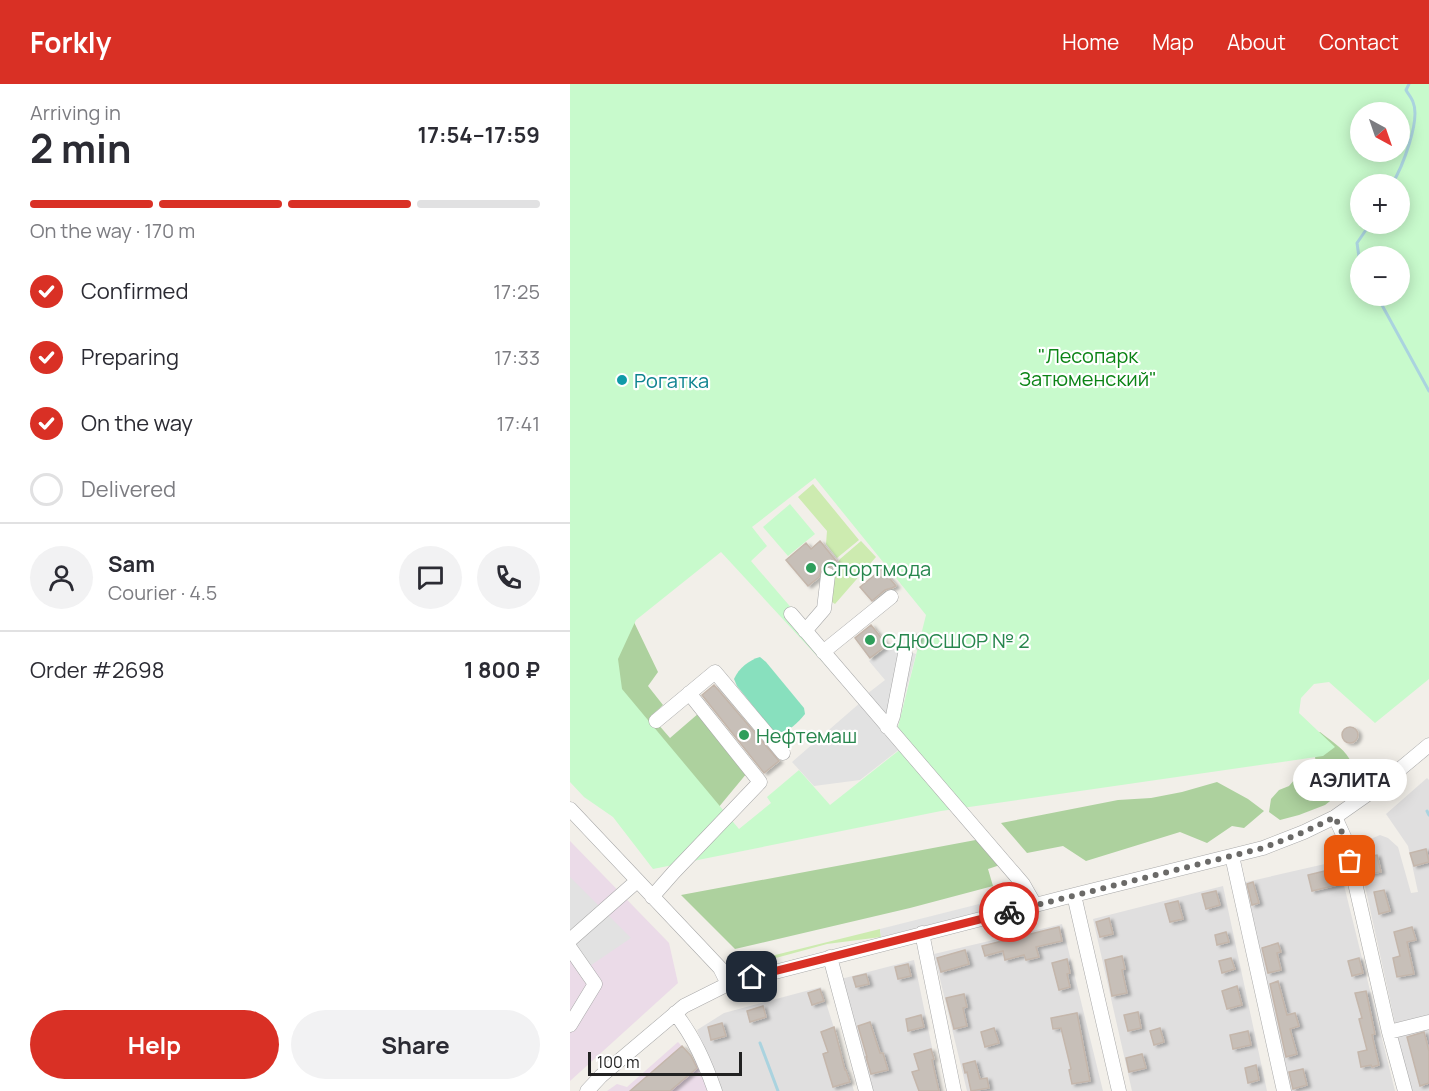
<!DOCTYPE html>
<meta charset="utf-8">
<style>
body{margin:0;font-family:Manrope,sans-serif;background:#f2f2f3;color:#2b2b33;height:100vh;display:flex;flex-direction:column;font-size:22px;white-space:nowrap}
*{box-sizing:border-box;margin:0}
p{font-size:20px;color:#7c7c81}
.icon{flex:none;width:33px;height:33px;fill:none;stroke:currentColor;stroke-width:2;stroke-linecap:round;stroke-linejoin:round}
.map{position:relative;flex:1;overflow:hidden}
.details{display:flex;flex-direction:column;background:#fff;width:570px}
.details>*{flex:none}
.needle{width:39px;rotate:140deg}
.controls{position:absolute;left:780px;top:18px;display:grid;gap:12px}
.controls a{display:grid;place-items:center;width:60px;height:60px;border-radius:50%;background:#fff;box-shadow:0 3px 15px #0003;font-size:30px}
.scale{position:absolute;left:18px;bottom:15px;width:154px;box-sizing:border-box;padding-left:6px;border:3px solid #222;border-top:0;font-size:16px;line-height:21px;white-space:nowrap;color:#222;-webkit-text-stroke:4px #fff;paint-order:stroke}
.pin{position:absolute;display:grid;place-items:center;width:51px;height:51px;color:#fff;margin:-26px;border-radius:12px;box-shadow:0 3px 9px #0006}
.courier{position:absolute;display:grid;place-items:center;width:60px;height:60px;margin:-30px;border:4px solid #d93025;border-radius:50%;background:#fff;color:#222;box-shadow:0 2px 8px #0007}
.bubble{position:absolute;height:42px;border-radius:21px;background:#fff;box-shadow:0 3px 15px #0003;font-size:20px;font-weight:700;line-height:42px;text-align:center}
.overview em{font-style:normal;font-weight:700}
.overview div{display:flex;flex-direction:column-reverse}
.overview{display:flex;align-items:center;justify-content:space-between;height:102px;padding:0 30px}
h1{font-size:39px;font-weight:700;line-height:45px}
.bar{display:grid;grid-template-columns:repeat(4,1fr);gap:9px 6px;align-content:center;height:72px;padding:0 30px}
.bar i{height:8px;border-radius:4px;background:#e1e1e2}
.bar .selected{background:#d93025}
.bar p{grid-column:span 4}
.line{display:flex;align-items:center;gap:15px;padding:0 30px;border-top:2px solid #e1e1e2}
.line div{flex:1}
.round{display:grid;place-items:center;flex:none;width:63px;height:63px;border-radius:32px;background:#f2f2f3}
ol{padding:0 30px;list-style:none}
li{display:flex;align-items:center;gap:18px;height:66px}
li p{margin-inline-start:auto}
li .icon{padding:6px;border-radius:50%;background:#d93025;color:#fff;stroke-width:4}
li:last-child{color:#7c7c81}
li i{width:33px;height:33px;border:3px solid #e1e1e2;border-radius:50%}
.action{display:flex;gap:12px;margin-top:auto;padding:12px 30px}
.action a{flex:1;height:69px;border-radius:36px;background:#d93025;color:#fff;font-size:24px;font-weight:700;line-height:69px;text-align:center}
.action a+a{background:#f2f2f3;color:#2b2b33}
header{display:flex;align-items:center;gap:36px;box-sizing:border-box;height:84px;padding:0 30px;background:#d93025;color:#fff}
header strong{font-size:28px}
nav{display:flex;gap:33px;margin-inline-start:auto;font-size:21px}
main{display:flex;flex:1;min-height:0}
.map>svg:first-child{display:block}
.residential{fill:#e0dfdf}
.industrial{fill:#ebdbe8}
.grass{fill:#cdebb0}
.forest{fill:#add19e}
.park{fill:#c8facc;fill-rule:evenodd}
.pitch{fill:#88e0be}
.parking{fill:#e2e2e2}
.lines{fill:none;stroke-linecap:round;stroke-linejoin:round}
.stream{stroke:#aad3df;stroke-width:3}
.building{fill:#c7bfb8;stroke:#c4b6ab;stroke-width:1.5;filter:url(#shadow)}
.minor-casing{stroke:#a9a9a9;stroke-width:15}
.minor{stroke:#fff;stroke-width:14}
.done{stroke:#6b6a68;stroke-width:6;stroke-dasharray:0 10.8}
.route{stroke:#d93025;stroke-width:8}
.culture-dot{fill:#0f9aa8;stroke:#fff;stroke-width:2}
.leisure-dot{fill:#2e9e5b;stroke:#fff;stroke-width:2}
.labels{text-anchor:middle;dominant-baseline:central;stroke-width:4.5;stroke-linejoin:round;paint-order:stroke}
.park-label{font-size:20px;fill:#0c8416;stroke:#fff}
.culture-label{font-size:20px;fill:#0d838f;stroke:#fff;text-anchor:start}
.leisure-label{font-size:20px;fill:#27864d;stroke:#fff;text-anchor:start}
</style>
<header>
<strong>Forkly</strong>
<nav><a>Home</a><a>Map</a><a>About</a><a>Contact</a></nav>
</header>
<main>
<section class="details">
<div class="overview"><div><h1>2 min</h1><p>Arriving in</p></div><em>17:54–17:59</em></div>
<div class="bar"><i class="selected"></i><i class="selected"></i><i class="selected"></i><i></i><p>On the way · 170 m</p></div>
<ol>
<li><svg class="icon" aria-label="check" viewBox="0 0 24 24"><path d="M5 12l5 5 9-10"/></svg>Confirmed<p>17:25</p></li>
<li><svg class="icon" aria-label="check" viewBox="0 0 24 24"><path d="M5 12l5 5 9-10"/></svg>Preparing<p>17:33</p></li>
<li><svg class="icon" aria-label="check" viewBox="0 0 24 24"><path d="M5 12l5 5 9-10"/></svg>On the way<p>17:41</p></li>
<li><i></i>Delivered</li>
</ol>
<div class="line" style="height:108px"><a class="round"><svg class="icon" aria-label="person" viewBox="0 0 24 24"><circle cx="12" cy="8" r="4"/><path d="M4 21q1-7 8-7t8 7"/></svg></a><div><b>Sam</b><p>Courier · 4.5</p></div><a class="round"><svg class="icon" aria-label="chat" viewBox="0 0 24 24"><path d="M4 5h16v11H9l-5 4z"/></svg></a><a class="round"><svg class="icon" aria-label="phone" viewBox="0 0 24 24"><path d="M5 4h4l2 5-3 2q2 4 5 5l2-3 5 2v4C11 20 4 13 5 4z"/></svg></a></div>
<div class="line" style="height:78px"><div>Order #2698</div><b>1 800 ₽</b></div>
<div class="action"><a>Help</a><a>Share</a></div>
</section>
<div class="map">
<svg width="859" height="1007" viewBox="0 0 859 1007">
<defs>
<filter id="shadow"><feDropShadow dx="3.5" dy="2" stdDeviation="1.5" flood-color="#0004"/></filter>
</defs>
<rect width="100%" height="100%" fill="#f2efe9"/>
<path class="residential" d="M857,694L859,696V931L825,939L786,761L810,751L818,754L828,763L841,809L848,808L838,762L816,730Z
M768,777L810,947L825,1007H720L672,799Z
M653,802L697,1007H562L523,835Z
M492,840L533,1007H397L364,870Z
M344,876L371,1007H303L271,895Z
M251,903L284,1007H150L127,946L154,929Z
M859,943V1007H841L827,952Z"/>
<path class="industrial" d="M0,757L99,859L108,899L0,997Z
M108,958L129,982L139,1007H37L47,1000L57,1003Z"/>
<path class="grass" d="M243,400L289,456L267,474L256,460L257,447L228,413Z
M291,457L306,473L265,520L262,518L263,488L270,475Z
M310,845L311,853L257,860L187,879L181,877Z"/>
<path class="forest" d="M0,290L63,536L88,588L78,602L93,621L81,632L100,654L129,629L177,689L148,724L52,661Z
M750,648C770,664 783,669 786,697L755,721L729,731L710,736L699,728L701,715L709,706L719,702L726,694L740,691L747,686L745,673L741,667V652Z
M647,698L678,715L694,727L674,744L662,742L637,759L610,748L516,777L493,762L457,769L431,739L548,716L581,714L612,708Z
M411,755L433,780L418,785L423,802L340,824L165,865L111,811Z"/>
<path class="park" d="M0,0H859V595L805,639L759,598L744,600L731,614L729,629L765,663L753,672L371,727L83,785L43,733L14,713L0,698ZM790,28H830V68H790ZM790,100H830V140H790ZM790,172H830V212H790ZM245,394L356,531L327,647L181,477L197,462L182,443ZM151,468L332,664L260,721L229,686L197,713L201,719L169,745L52,605L48,575L66,536Z
M220,420L245,450L218,472L193,443Z"/>
<path class="pitch" d="M190,573L196,578L234,624L235,630C228,639 216,651 204,648L167,602L164,595C169,584 179,576 190,573Z"/>
<path class="parking" d="M320,561L346,570L326,645L297,610L315,596L299,577Z
M291,618L331,664L290,696L244,702L222,678Z
M0,793L61,854L11,888L0,872Z
M437,813L442,820L311,853L310,845Z"/>
<g class="lines">
<path class="stream" d="M822,100C832,84 851,36 843,18C842,14 838,10 836,6L839,0
M790,180L787,159L800,140
M807,212L859,307
M857,727L859,731
M190,959L208,1007"/>
</g>
<path class="building" d="M250,457L267,478L261,483H255L251,485L249,493L238,502L216,476L236,459L241,465Z
M312,485L326,502L322,504L315,506L302,517L290,503Z
M301,541L317,561L300,574L285,554Z
M340,549L350,552L347,562L337,559Z
M144,601L209,677L194,689L132,611Z
M772 651a8 8 0 1 1 16 0a8 8 0 1 1-16 0Z
M856,765L859,778L844,782L840,769Z
M807,771L811,788L799,790L796,773Z
M767,784L771,800L742,807L738,791Z
M683,798L689,819L682,821L677,800Z
M814,806L820,827L809,830L804,808Z
M646,807L650,821L636,825L632,810Z
M608,817L613,835L600,838L595,820Z
M539,834L543,850L530,853L526,838Z
M489,843L492,857L466,863L469,873L456,876L454,871L435,876L433,867L415,872L412,862Z
M842,843L846,856L837,858L844,890L827,893L823,874L830,872L824,848Z
M656,848L659,858L647,861L645,851Z
M708,859L711,868L707,869L711,886L698,889L692,864Z
M395,866L399,880L371,888L367,874Z
M552,872L555,885L552,886L557,909L542,912L535,876Z
M661,874L665,885L652,889L649,877Z
M789,874L793,889L782,892L778,877Z
M497,875L500,889L497,890L500,903L489,906L482,879Z
M338,880L341,892L328,895L325,883Z
M296,890L299,900L286,903L283,893Z
M708,897L717,931L725,929L729,942L720,945L727,970L716,973L700,900Z
M667,902L672,921L657,925L652,907Z
M250,905L254,917L242,921L238,909Z
M796,907L805,950L802,951L809,981L802,983L801,981L791,983L788,968L797,966L789,935L792,934L785,909Z
M394,910L397,923L393,924L397,942L384,945L376,914Z
M193,922L196,933L180,938L177,927Z
M568,928L571,944L558,947L554,931Z
M507,929L520,997L502,1000L499,986L501,985L491,944L483,945L481,934Z
M351,931L354,943L338,947L336,935Z
M300,938L310,969H313L318,986L301,990L296,973H297L288,942Z
M152,939L156,952L141,956L138,943Z
M264,943L275,986H276L280,998L263,1003L253,970L258,968L251,948Z
M424,944L429,959L415,963L411,948Z
M590,944L594,958L584,961L580,947Z
M678,947L681,961L663,965L660,951Z
M854,948L859,967V999L850,1002L837,953Z
M112,962L121,972L127,984L100,1007H60Z
M361,965L364,975L362,976L369,1007H349L342,988L349,986L344,970Z
M572,970L576,984L559,988L556,974Z
M405,977L410,995L417,994L419,1004L401,1007L397,988L395,989L393,980Z
M686,981L689,996L678,999L675,984Z
M733,985L737,1001L723,1005L719,988Z"/>
<g class="lines">
<g class="minor-casing">
<path id="minor" d="M221,530L453,800L465,821
M235,547L254,525L258,491
M253,568L321,513
M86,637L145,588L213,669
M317,643L320,640L323,632L335,570
M0,725L134,867L150,884L158,900
M765,733L775,755L819,948L835,1007
M662,772L714,1007
M504,811L549,1007
M82,813L104,788L190,698L119,609
M352,849L384,1007
M0,856L67,797
M0,864L25,900L0,941
M260,873L296,1007
M105,929C124,953 135,979 145,1007
M819,948L859,938
M17,1007L31,992L114,922L158,900L504,811L693,764L734,748L765,733L812,700L859,661"/>
</g>
<use href="#minor" class="minor"/>
</g>
<g class="lines">
<path class="done" d="M439,828L693,764L734,748L765,733L775,755L780,777"/>
<path class="route" d="M182,893L439,828"/>
</g>
<circle class="culture-dot" cx="52" cy="296" r="6"/>
<g class="leisure-dot">
<circle cx="241" cy="484" r="6"/>
<circle cx="300" cy="556" r="6"/>
<circle cx="174" cy="651" r="6"/>
</g>
<g class="labels">
<g class="park-label">
<text x="518" y="271">"Лесопарк<tspan x="518" dy="23">Затюменский"</tspan></text>
</g>
<g class="culture-label">
<text x="64" y="296">Рогатка</text>
</g>
<g class="leisure-label">
<text x="253" y="484">Спортмода</text>
<text x="312" y="556">СДЮСШОР № 2</text>
<text x="186" y="651">Нефтемаш</text>
</g>
</g>
</svg>
<div class="controls">
<a><svg class="needle" viewBox="-14 -14 28 28"><path d="M0-13l5 13h-10z" fill="#e53935"/><path d="M0 13l5-13h-10z" fill="#7c7c81"/></svg></a>
<a>+</a>
<a>−</a>
</div>
<div class="scale">100 m</div>
<div class="pin" style="left:780px;top:777px;background:#ea580c"><svg class="icon" aria-label="bag" viewBox="0 0 24 24"><path d="M5 8h14l-1 12H6zM9 8a3 3 0 0 1 6 0"/></svg></div>
<div class="pin" style="left:182px;top:893px;background:#1f2937"><svg class="icon" aria-label="home" viewBox="0 0 24 24"><path d="M3 11l9-7 9 7M6 9v11h12V9"/></svg></div>
<div class="courier" style="left:439px;top:828px"><svg class="icon" aria-label="bike" viewBox="0 0 24 24"><circle cx="6" cy="16" r="4"/><circle cx="18" cy="16" r="4"/><path d="M6 16l4-8h5l3 8M10 8l3 8H6M13 5h3"/></svg></div>
<div class="bubble" style="left:723px;top:675px;width:114px">АЭЛИТА</div>
</div>
</main>
